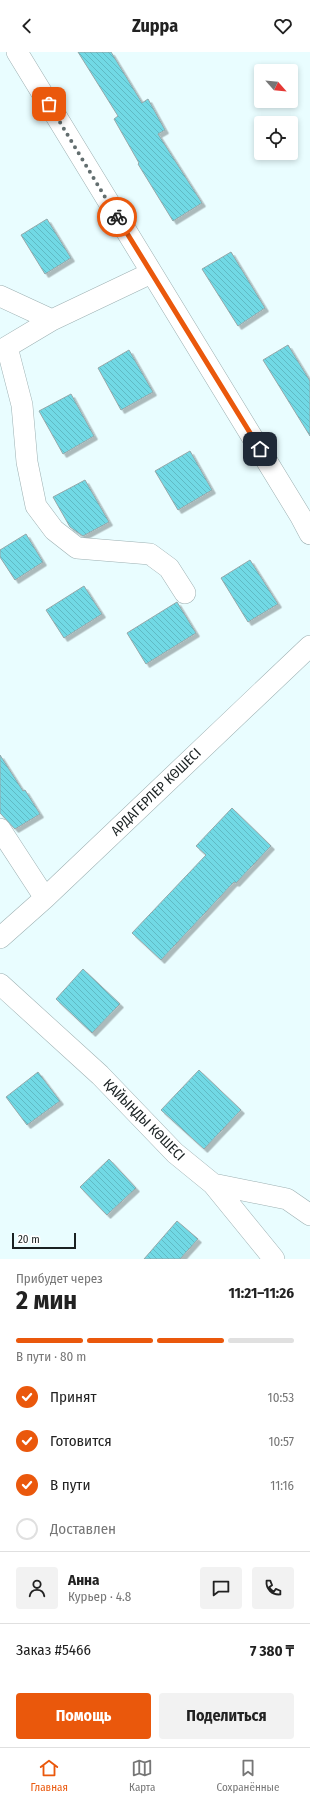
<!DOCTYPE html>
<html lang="ru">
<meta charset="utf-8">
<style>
body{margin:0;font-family:"Fira Sans Condensed",sans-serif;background:#f2f2f2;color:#222;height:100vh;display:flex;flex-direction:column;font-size:15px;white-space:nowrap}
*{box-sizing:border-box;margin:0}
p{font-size:13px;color:#767676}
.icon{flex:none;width:22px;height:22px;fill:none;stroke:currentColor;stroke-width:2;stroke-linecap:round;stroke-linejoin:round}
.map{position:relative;height:1207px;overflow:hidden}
.panel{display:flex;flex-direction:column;background:#fff;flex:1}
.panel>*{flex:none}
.needle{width:26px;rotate:117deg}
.controls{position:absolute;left:254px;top:12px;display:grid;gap:8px}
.controls a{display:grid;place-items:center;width:44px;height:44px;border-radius:4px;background:#fff;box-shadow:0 2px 6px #0003;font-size:20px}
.scale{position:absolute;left:12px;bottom:10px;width:64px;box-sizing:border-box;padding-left:4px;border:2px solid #1a2122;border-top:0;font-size:11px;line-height:14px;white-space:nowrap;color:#1a2122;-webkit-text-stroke:3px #fff;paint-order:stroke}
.pin{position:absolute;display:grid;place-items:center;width:34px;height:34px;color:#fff;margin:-17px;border-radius:8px;box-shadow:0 2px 6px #0006}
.courier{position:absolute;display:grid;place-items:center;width:40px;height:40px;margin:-20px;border:3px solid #ea580c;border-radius:50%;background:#fff;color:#222;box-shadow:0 1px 5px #0007}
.head em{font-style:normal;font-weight:700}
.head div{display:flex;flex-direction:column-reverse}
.head{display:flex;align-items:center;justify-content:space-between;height:68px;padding:0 16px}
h1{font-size:26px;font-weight:700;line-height:30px}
.bar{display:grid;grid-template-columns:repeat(4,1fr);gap:6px 4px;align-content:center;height:48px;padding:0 16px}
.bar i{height:5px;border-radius:3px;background:#e0e0e0}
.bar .current{background:#ea580c}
.bar p{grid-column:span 4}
.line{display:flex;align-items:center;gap:10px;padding:0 16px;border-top:1px solid #e0e0e0}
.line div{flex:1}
.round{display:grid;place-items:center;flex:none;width:42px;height:42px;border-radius:4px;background:#f2f2f2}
ol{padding:0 16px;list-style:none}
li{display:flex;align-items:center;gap:12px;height:44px}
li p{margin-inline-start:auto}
li .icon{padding:4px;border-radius:50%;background:#ea580c;color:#fff;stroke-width:4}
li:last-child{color:#767676}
li i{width:22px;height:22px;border:2px solid #e0e0e0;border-radius:50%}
.action{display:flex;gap:8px;margin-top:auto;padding:8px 16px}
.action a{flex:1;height:46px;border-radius:4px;background:#ea580c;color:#fff;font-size:16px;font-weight:700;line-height:46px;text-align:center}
.action a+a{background:#f2f2f2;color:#222}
header{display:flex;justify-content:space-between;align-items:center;height:52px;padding:0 16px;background:#fff;font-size:18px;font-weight:700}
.tabs{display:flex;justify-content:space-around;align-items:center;height:56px;border-top:1px solid #e0e0e0;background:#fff;font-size:11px;color:#767676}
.tabs a{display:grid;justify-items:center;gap:2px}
.tabs .current{color:#ea580c}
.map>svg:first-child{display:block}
.building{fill:url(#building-back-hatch);stroke:#95a8aa;filter:url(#shadow)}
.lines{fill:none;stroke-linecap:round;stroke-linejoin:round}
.minor-casing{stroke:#9db0b2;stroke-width:22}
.minor{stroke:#fff;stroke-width:21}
.done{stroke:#626e6f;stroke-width:4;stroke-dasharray:0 7.2}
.route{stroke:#ea580c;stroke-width:5}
.labels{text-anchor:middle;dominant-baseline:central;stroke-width:4;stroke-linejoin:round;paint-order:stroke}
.street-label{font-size:14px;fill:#1a2122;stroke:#fff}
</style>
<header><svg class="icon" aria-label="back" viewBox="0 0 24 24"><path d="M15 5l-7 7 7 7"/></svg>Zuppa<svg class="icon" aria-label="heart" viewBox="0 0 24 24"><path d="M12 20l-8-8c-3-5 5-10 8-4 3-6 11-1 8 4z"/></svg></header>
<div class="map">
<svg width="310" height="1207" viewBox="0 0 310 1207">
<defs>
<pattern id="building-back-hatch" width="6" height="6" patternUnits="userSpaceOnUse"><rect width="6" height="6" fill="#71d9e5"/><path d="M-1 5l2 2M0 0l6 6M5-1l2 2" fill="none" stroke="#61bac4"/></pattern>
<filter id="shadow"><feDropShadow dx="3.5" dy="3.5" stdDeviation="0" flood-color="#0004"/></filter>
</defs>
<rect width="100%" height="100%" fill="#e9fdff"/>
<path class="building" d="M78,0H111L142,51L148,47L165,78L158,82L202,151L173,169L138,112L139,111L114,67L118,64Z
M47,167L71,206L45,222L21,183Z
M231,200L265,256L238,274L202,217Z
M288,293L310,329V384L263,308Z
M129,298L153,340L121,358L98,316Z
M71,342L94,384L63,402L39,359Z
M190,399L212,438L178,458L155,419Z
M85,428L109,470L83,484L70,475L53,445Z
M26,482L43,510L15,528L0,505V498Z
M250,508L278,552L248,570L221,526Z
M84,534L102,562L64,586L46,558Z
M177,550L196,581L146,612L127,581Z
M0,703L23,739L25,738L40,762L15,777L0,761Z
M232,756L271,794L236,831L234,830L161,908L132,881L206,803L196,794Z
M83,917L120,952L92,981L56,947Z
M199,1018L241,1058L204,1097L161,1058Z
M38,1020L60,1049L27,1073L6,1045Z
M109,1107L136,1136L107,1163L80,1135Z
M177,1169L198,1187L180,1207H144Z"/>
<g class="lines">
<g class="minor-casing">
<path id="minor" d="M17,0L301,465L310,482
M0,244L52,268
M7,295L22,353L27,410L36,454L54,478L77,496L150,502L169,516L185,541
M0,299L52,268L151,221
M0,777L45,846
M0,886L45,846L310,594
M0,932L100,1023L175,1101L213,1132L287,1147L310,1163
M213,1132L274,1207"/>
</g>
<use href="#minor" class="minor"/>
</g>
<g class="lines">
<path class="done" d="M49,52L117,165"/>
<path class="route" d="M117,165L260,397"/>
</g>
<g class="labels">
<g class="street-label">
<text transform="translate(156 740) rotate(-44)">АРДАГЕРЛЕР КӨШЕСІ</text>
<text transform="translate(144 1068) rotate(45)">ҚАЙЫҢДЫ КӨШЕСІ</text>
</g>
</g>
</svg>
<div class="controls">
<a><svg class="needle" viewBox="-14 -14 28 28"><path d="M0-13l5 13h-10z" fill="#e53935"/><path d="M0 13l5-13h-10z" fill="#767676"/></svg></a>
<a><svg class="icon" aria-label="locate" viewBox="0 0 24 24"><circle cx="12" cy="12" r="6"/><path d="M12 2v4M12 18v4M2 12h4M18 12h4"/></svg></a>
</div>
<div class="scale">20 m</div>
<div class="pin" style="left:49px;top:52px;background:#ea580c"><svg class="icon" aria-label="bag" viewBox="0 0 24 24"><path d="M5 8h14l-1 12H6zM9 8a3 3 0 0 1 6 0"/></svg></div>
<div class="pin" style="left:260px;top:397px;background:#1f2937"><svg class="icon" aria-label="home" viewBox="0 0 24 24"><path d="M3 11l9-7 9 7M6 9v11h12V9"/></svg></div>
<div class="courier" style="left:117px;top:165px"><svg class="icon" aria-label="bike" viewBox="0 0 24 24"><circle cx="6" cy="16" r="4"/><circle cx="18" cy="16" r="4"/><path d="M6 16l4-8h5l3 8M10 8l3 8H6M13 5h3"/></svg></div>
</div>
<section class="panel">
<div class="head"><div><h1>2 мин</h1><p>Прибудет через</p></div><em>11:21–11:26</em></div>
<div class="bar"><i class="current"></i><i class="current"></i><i class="current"></i><i></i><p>В пути · 80 m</p></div>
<ol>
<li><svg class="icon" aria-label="check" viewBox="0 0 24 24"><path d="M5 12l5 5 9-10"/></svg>Принят<p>10:53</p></li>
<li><svg class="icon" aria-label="check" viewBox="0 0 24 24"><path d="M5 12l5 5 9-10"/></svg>Готовится<p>10:57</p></li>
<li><svg class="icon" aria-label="check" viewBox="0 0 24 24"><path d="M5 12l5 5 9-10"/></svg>В пути<p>11:16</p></li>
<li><i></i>Доставлен</li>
</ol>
<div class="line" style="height:72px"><a class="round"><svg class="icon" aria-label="person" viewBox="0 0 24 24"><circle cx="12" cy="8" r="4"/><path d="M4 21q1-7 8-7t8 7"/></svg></a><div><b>Анна</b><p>Курьер · 4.8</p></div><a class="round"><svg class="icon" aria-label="chat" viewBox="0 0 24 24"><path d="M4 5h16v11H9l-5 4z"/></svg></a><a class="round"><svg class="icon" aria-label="phone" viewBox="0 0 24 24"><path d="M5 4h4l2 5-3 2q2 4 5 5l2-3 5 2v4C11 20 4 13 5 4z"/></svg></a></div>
<div class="line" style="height:52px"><div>Заказ #5466</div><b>7 380 ₸</b></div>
<div class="action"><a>Помощь</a><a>Поделиться</a></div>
</section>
<nav class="tabs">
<a class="current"><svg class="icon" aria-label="home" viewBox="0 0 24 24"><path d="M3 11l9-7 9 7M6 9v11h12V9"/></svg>Главная</a>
<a><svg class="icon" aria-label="map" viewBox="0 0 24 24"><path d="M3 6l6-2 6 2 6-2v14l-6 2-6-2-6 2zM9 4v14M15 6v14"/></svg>Карта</a>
<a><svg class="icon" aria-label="saved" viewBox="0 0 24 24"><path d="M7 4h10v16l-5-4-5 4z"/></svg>Сохранённые</a>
</nav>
